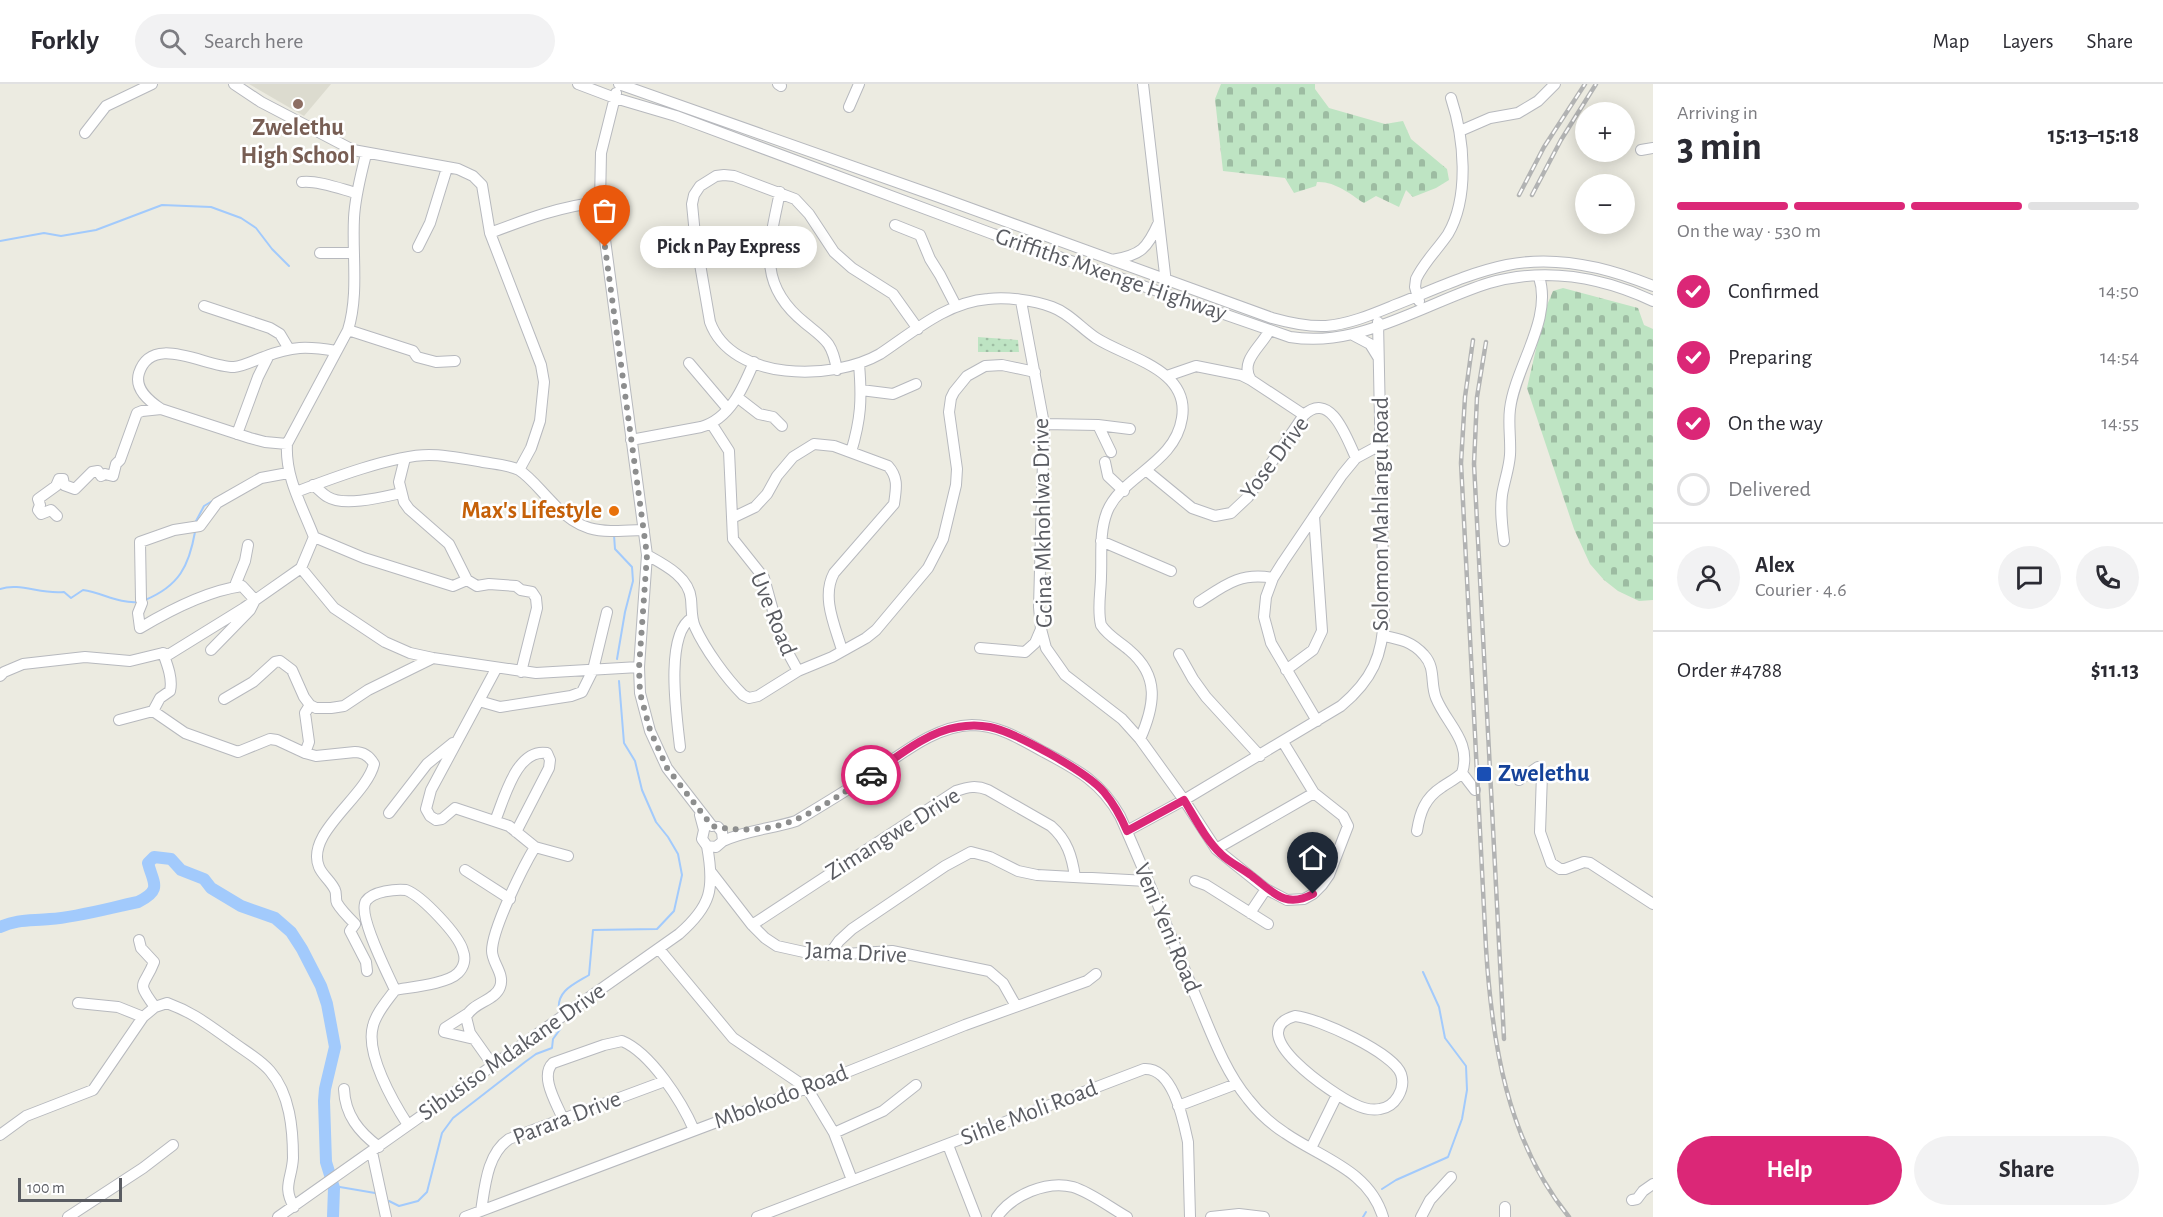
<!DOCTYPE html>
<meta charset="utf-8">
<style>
body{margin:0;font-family:"Alegreya Sans",sans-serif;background:#f2f2f3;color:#2b2b33;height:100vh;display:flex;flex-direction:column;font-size:22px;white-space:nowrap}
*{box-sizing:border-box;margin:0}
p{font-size:20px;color:#7c7c81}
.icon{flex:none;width:33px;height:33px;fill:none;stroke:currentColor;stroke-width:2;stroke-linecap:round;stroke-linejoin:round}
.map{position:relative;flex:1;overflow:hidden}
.drawer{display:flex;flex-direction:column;background:#fff;width:510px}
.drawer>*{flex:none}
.controls{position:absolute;left:1575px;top:18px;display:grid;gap:12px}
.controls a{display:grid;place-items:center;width:60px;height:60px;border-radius:50%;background:#fff;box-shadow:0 3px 15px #0003;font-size:30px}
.scale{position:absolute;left:18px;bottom:15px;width:104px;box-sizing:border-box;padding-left:6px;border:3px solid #5a5c62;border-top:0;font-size:16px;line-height:21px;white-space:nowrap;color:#5a5c62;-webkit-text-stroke:4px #fff;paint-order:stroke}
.pin{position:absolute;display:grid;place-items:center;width:51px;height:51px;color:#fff;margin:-62px -26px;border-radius:50% 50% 50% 0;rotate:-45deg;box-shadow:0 0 6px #0007}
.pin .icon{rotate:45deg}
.courier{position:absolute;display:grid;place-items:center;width:60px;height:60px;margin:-30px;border:4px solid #db2777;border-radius:50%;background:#fff;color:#222;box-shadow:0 2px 8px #0007}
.bubble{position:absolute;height:42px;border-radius:21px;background:#fff;box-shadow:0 3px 15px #0003;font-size:20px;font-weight:700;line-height:42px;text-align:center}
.summary em{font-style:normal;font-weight:700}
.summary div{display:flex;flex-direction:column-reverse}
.summary{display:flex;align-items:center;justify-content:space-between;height:102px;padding:0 24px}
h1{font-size:39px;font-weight:700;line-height:45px}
.bar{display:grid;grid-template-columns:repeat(4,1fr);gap:9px 6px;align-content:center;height:72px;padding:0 24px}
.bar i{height:8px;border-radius:4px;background:#e1e1e2}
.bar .active{background:#db2777}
.bar p{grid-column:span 4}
.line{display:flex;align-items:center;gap:15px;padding:0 24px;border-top:2px solid #e1e1e2}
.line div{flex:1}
.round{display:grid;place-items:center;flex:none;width:63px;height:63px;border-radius:32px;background:#f2f2f3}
ol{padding:0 24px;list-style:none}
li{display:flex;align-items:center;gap:18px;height:66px}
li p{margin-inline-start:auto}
li .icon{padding:6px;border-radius:50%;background:#db2777;color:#fff;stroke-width:4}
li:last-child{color:#7c7c81}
li i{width:33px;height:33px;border:3px solid #e1e1e2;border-radius:50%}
.cta{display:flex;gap:12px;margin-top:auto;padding:12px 24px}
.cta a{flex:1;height:69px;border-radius:36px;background:#db2777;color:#fff;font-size:24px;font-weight:700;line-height:69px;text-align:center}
.cta a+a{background:#f2f2f3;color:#2b2b33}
header{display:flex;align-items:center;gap:36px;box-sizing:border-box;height:84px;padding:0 30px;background:#fff;border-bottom:2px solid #e1e1e2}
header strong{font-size:28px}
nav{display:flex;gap:33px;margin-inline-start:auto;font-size:21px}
.search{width:420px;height:54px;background:#f2f2f3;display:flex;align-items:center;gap:15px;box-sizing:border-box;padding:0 21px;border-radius:33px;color:#7c7c81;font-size:22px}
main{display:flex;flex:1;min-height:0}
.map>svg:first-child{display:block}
.education{fill:#dcdbcf}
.cemetery{fill:url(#cemetery-stones)}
.park{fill:url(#park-dots)}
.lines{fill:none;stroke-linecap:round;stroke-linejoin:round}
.stream{stroke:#a2cafc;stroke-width:2}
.river{stroke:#a2cafc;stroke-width:12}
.minor-casing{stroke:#b7b9be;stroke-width:12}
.minor{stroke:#fff;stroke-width:10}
.rail-casing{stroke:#b2b3b3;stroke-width:4.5}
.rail{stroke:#fff;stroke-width:2;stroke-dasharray:7;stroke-linecap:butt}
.done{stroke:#8d8e8e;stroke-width:6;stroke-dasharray:0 10.8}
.route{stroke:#db2777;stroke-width:8}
.education-dot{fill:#8d6e63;stroke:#fff;stroke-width:2}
.food-dot{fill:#e8710a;stroke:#fff;stroke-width:2}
.transit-dot{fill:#1a4fb4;stroke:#fff;stroke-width:2}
.labels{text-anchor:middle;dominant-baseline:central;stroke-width:5;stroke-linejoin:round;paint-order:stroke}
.education-label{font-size:24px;font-weight:bold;fill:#785e54;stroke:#fff}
.street-label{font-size:24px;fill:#5a5c62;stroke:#fff}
.food-label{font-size:24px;font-weight:bold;fill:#c56008;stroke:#fff;text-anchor:end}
.transit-label{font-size:24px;font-weight:bold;fill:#164399;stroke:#fff;text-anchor:start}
</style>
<header>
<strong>Forkly</strong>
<div class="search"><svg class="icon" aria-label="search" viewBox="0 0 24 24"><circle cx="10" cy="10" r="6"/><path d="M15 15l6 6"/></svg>Search here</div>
<nav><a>Map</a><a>Layers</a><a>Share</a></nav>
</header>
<main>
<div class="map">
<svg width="1653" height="1133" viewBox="0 0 1653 1133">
<defs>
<pattern id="cemetery-stones" width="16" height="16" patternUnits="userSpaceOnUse" patternTransform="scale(1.5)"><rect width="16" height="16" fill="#bee4c3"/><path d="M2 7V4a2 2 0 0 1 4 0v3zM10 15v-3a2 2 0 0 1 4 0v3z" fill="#9dbca2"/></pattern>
<pattern id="park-dots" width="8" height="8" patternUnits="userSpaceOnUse" patternTransform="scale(1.5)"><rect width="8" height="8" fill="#bee4c3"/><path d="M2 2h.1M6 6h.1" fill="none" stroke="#9dbca2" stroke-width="1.8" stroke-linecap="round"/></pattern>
</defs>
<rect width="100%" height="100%" fill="#ecebe1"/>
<path class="education" d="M249,0H331L304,32Z"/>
<path class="cemetery" d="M1221,0H1315V5L1329,24L1385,40L1403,37L1411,55L1447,85L1449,96L1436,104L1413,113L1406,106L1399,123L1376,112L1364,119C1350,110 1335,97 1317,98L1316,102L1294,109L1285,94L1223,87L1215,15Z
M1563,204L1638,224L1644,241L1653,245V516L1639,517L1618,507L1604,496L1590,480L1574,445L1527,304L1545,226L1553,207Z"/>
<path class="park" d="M978,253L1018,256L1019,268H978Z"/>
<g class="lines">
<path class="stream" d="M0,157L44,149L61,152L96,146L162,121L211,123L241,134L256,144L272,165L289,182
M195,439L204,422L214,416
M614,451L615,465L632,483L633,497L625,528L617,575
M0,505C20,498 41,511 64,508L71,514L83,506C103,509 119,520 139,518
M145,516C179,502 189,482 195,448
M559,927C556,907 574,900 589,891L593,846L657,845L674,827L682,791L678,770L668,753L656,738L642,706L635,677L624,659L619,597
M334,1102L375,1109
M1382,1105L1396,1096L1448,1073L1462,1035L1467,1006L1466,982L1445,954L1439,923L1423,888
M389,1117L399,1122L418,1117L427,1108L442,1049L453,1034L525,978L536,970L552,964L553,955L561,944
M1363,1133L1366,1128"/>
<path class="river" d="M0,843C17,835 32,837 50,835C79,833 109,824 138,818C163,806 153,799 148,779L154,773L171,775L181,786L204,795L211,804L241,822L275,834L291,848L302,865L321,902L327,920L335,963L325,1005L324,1017L326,1078L334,1104L333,1133"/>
<g class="minor-casing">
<path id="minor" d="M234,0L261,18L353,66L458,85L473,92L482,101L490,149L541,281L544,298L540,337L531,364L519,386
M578,0L615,14L676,32L993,150L1290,253C1334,260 1372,246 1413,229C1438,219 1463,207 1489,199C1545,183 1602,193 1653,217
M619,0L939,113L1272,234C1290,239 1307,243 1326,242C1350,240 1373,230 1395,221C1431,207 1468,189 1507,181C1556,171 1607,183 1653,202
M778,0L781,2
M1143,0L1166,199
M616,9L601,69L600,118L647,471L639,583L640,609L650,647L667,684L712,742
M849,23L859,0
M1460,47L1490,34L1518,29L1538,17L1555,0
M85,49L106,22L152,0
M1641,66L1653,64
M302,98C317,96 341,105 356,109
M780,108C769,161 756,200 805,239C826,256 832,258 837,286
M895,141L920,151L930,175L940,191L956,222
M490,149C527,135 561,122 600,118
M698,162H769
M418,163L430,139L447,84
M320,169H354
M1112,176C1141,171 1147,165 1159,138
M1021,217L1044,340L1039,523L1041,545L1046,564L1065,591L1122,635L1140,655L1184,716L1216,765L1266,805L1287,816L1304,815L1313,810L1322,801L1329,791L1348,742L1343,732L1314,709L1283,658
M1419,217L1415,203L1416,195C1424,178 1438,165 1448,150C1470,112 1464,53 1451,14
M204,222L270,244L280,250L289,265
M918,245L893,210L852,184L834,168L809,130L795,115L734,92L724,91L716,92L700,102L694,111L692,120L695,151L710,238C732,298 833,297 880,270C913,248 947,218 988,215C1008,213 1033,216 1052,223C1069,229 1081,244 1096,254C1127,274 1190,285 1182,334C1175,380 1121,392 1107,428C1099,449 1102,470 1101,492C1101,508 1097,525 1101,541C1108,552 1120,558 1129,566C1160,592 1155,621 1140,655
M348,246L413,267L417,273L436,278L455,277
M1353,251L1370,260L1378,273
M689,279L728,325
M1167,292L1196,282L1241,291L1251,296L1304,331
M1251,296C1239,277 1261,263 1269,247
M861,306L893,310L916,300
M737,313L759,330L773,333L782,342
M711,339L729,367L733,455L764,494L781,556L798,587
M1044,340L1098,341L1130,345
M1098,341L1111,368
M237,350L258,293L269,271
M631,356L701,343C730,335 743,304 754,278
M287,360L265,358L250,354L161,325C149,317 134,305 139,289C152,248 207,284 234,283C244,282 255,276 264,273C292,262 307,262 336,267
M851,368C861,335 862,315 859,280
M405,374L399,398L404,418L409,425L449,460L467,496
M1105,378L1108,392L1124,407
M1147,387L1192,424L1215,432L1231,429L1248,413L1304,331C1331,306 1347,355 1356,374
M313,401C319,405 322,410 328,413C344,423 383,413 401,409
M296,408C330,395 393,371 429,371C447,371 466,375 483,378C494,380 509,381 519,386C530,393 540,406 549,415C581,451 599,448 644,446
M57,432L51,426L41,430L38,426L40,421L38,415L56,402L59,395H63L64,401L75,405L92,388L98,387L101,392L105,390L113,392L116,380L120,376L137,329L142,327L161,325
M732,434L755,423L767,410L777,392L793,373L814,360L834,362L888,382C899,394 896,405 894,420L834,489C821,513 835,542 842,566
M314,453C302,422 285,393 287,360L348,246C359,210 352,171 354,134C355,112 361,91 366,70
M314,453L301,484L334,524L385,558L410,569L433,574L536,589L639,583
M314,453L364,474L453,502L467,496L477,502L489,500L516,502L521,506L532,508L536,514L537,524L521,588
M1101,457L1171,487
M1504,457C1502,442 1500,427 1502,411C1504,398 1509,385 1510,371C1511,356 1508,340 1510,325C1515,283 1553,235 1539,193
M647,471C665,481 689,493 691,515C692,525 691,534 695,543C705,565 726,594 743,611L749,614L758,612L798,587L832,573L866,554L876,546L928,484L943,455L956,401L957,385L949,328L951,314L954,308L967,292L985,282L1002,281L1035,288
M242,502L236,499L245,477L248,461
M141,516L140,458L174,446L200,442L217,419L261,394L288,389
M1199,518C1225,501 1240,488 1273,494
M140,544C170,526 206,507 242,502L255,516L250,526L211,566
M140,544L138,529L142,519
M1384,552C1400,555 1413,558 1424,571C1436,584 1430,599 1436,614C1447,641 1472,657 1462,689C1456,695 1449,698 1442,703C1425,714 1420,728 1417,747
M980,564L1025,568L1035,559L1041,545
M1179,570L1193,595L1206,613L1260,672
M496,585L431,706L426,725L430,732L436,736L442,735L455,724L509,742L535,763L568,772
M1286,586L1313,566L1322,547L1314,432
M0,592L4,588L23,580L85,573L130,577L163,569L168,571L244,524L301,484
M224,615L253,598L275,578L280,577L292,586L304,613L310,621L316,624H331L344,622L368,606L433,574
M479,617L500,623L571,612L582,608L593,586L607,528
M153,627L185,649L238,668L270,655L277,656L305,669L316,672L355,668C364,668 370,673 374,680C366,713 305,749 319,783C322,791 331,797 335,806C337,810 335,815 337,819C341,826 349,834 355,840L350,847L366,878L367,887
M119,636L153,627L160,614L170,607C173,595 167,580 163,569
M1317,637L1271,559L1264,533L1266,513L1273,494L1283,478L1342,391L1356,374L1382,360
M680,663C677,635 664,550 692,534
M305,669L309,658L305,629L310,621
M1462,689L1475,706
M1519,696L1538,683L1542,690L1540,748L1551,779L1560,785H1565L1584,778L1590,779L1653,820
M389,729L427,680L453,659
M700,731L704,746L702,755L707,762L716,763L723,757L722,748L718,743
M495,737C504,716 516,664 547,669L550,676L549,684L516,748
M1127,747L1184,716L1341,622C1372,596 1383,572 1384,531L1378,238
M723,757C746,746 771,745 796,737C821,722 846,707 870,691C901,671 934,642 972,641C999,641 1022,656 1044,668C1078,686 1101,698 1120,732C1147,792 1171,853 1196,913C1211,948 1224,986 1248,1015C1258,1028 1271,1040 1285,1049C1321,1074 1369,1086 1383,1133
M1216,765L1314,709
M465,786L510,815
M711,788L752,841L765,854L777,862L813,870L829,871L892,867L989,887L1003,899L1016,922
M1195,797L1206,801L1268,840
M1250,829L1266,805
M752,841L956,707C968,703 976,701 988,706L1051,742C1067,756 1072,772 1075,793
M139,856L141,864L154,878C144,904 135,896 155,923
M659,865L733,954L807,1004L834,1049L852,1096
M829,871L839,857L852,845L945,782L971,768L990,773L1018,787L1037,791L1147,797
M395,906C388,890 357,831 366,817C373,807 396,805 406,806C422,812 459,851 463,867C466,875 464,883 458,889C447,900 411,903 395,906C387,917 376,929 373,942C365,969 393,1018 408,1041
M78,919L118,923L143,933
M467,930L445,944L444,948L474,955
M1295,932C1318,934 1394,969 1401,990C1406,1005 1395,1023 1380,1025C1371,1027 1362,1024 1354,1020C1334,1011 1240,948 1295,932Z
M492,980L470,949L466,933C473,918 495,917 500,903C505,890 492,879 492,867C492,845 523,783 535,763
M344,1005C345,1031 359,1048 379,1063
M1178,1022L1236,1000
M563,1035C557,1020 539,992 553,979L604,961L622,957C651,969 682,1018 694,1046
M834,1049L883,1027L916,1001
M0,1051L26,1032L93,1006L143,933L155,923L167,919C194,929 207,940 230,956C243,966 260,975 270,987C290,1010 293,1045 293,1074C292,1095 282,1102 294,1123
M948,1061L976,1133
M1311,1064L1337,1011
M372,1068L386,1133
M1632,1116L1637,1115L1643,1107L1653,1100
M1505,1123V1133
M481,1127C485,1102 487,1070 509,1055L665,997
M68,1133L143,1084L173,1061
M278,1133L679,850C711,822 715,805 707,762
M465,1133L807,1004L965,941L1087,897L1096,890
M757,1133L1144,985C1173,983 1183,1035 1188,1058L1190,1133
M997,1133C1012,1111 1047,1096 1073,1103C1090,1108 1111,1124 1127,1133
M1211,1133L1239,1130L1264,1133
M1421,1133L1430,1116L1451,1093"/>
</g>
<use href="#minor" class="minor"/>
<g class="rail-casing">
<path id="rail" d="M1519,111L1544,63L1585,0
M1532,111L1561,56L1596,0
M1473,256L1465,313L1461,379L1486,864C1492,959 1507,1057 1569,1133
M1486,258L1477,313L1474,380L1504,955"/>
</g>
<use href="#rail" class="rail"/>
</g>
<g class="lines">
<path class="done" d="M605,163L647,471L639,584L640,609L650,646L667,684L712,742C782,756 814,727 871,691"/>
<path class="route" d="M871,691C897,673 926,648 958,643C968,641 980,641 990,643C1015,648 1087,688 1104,708C1114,720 1121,733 1127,747L1184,716C1195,734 1206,756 1221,770C1230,779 1242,784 1252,792C1273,808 1285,825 1313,810"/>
</g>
<circle class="education-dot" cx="298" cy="20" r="6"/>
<circle class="food-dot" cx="614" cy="427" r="6"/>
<rect class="transit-dot" x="1476" y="682" width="16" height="16" rx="3"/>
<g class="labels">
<g class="education-label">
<text x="298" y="44">Zwelethu<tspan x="298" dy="28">High School</tspan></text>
</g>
<g class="street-label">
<text transform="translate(1111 191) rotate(19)">Griffiths Mxenge Highway</text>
<text transform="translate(1275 374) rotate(-53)">Yose Drive</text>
<text transform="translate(1381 430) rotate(-90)">Solomon Mahlangu Road</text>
<text transform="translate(1043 439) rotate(-91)">Gcina Mkhohlwa Drive</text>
<text transform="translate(773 530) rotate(68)">Uve Road</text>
<text transform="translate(893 750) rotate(-32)">Zimangwe Drive</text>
<text transform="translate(1167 844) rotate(67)">Veni Yeni Road</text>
<text transform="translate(856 869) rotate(3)">Jama Drive</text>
<text transform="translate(512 968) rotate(-35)">Sibusiso Mdakane Drive</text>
<text transform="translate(781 1013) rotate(-21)">Mbokodo Road</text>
<text transform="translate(1029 1029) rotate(-21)">Sihle Moli Road</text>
<text transform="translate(567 1034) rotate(-21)">Parara Drive</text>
</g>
<g class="food-label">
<text x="602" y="427">Max's Lifestyle</text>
</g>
<g class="transit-label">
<text x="1498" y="690">Zwelethu</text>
</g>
</g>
</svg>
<div class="controls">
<a>+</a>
<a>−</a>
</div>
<div class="scale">100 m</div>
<div class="pin" style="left:605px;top:163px;background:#ea580c"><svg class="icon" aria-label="bag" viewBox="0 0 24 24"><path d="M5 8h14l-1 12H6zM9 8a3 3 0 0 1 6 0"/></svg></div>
<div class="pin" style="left:1313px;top:810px;background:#1f2937"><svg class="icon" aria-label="home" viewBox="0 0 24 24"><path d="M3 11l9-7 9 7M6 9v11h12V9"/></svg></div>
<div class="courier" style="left:871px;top:691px"><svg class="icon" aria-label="car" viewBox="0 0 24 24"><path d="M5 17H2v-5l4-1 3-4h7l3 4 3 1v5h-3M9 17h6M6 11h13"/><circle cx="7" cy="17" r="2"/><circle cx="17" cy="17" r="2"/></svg></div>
<div class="bubble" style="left:640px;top:142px;width:177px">Pick n Pay Express</div>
</div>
<section class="drawer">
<div class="summary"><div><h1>3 min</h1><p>Arriving in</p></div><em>15:13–15:18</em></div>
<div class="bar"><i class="active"></i><i class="active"></i><i class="active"></i><i></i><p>On the way · 530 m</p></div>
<ol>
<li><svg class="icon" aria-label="check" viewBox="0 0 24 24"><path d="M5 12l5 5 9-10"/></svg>Confirmed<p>14:50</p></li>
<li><svg class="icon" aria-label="check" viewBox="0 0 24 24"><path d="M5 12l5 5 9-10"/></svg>Preparing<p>14:54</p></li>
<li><svg class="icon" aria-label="check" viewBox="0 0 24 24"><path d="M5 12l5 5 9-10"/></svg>On the way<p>14:55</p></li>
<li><i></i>Delivered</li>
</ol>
<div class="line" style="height:108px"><a class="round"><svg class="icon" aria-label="person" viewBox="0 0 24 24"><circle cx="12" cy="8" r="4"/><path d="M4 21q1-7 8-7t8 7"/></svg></a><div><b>Alex</b><p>Courier · 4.6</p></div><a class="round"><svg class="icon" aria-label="chat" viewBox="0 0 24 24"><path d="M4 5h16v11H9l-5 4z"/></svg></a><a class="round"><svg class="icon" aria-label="phone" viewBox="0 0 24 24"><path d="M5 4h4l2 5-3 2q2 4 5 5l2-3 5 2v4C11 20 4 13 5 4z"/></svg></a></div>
<div class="line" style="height:78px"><div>Order #4788</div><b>$11.13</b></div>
<div class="cta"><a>Help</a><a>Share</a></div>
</section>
</main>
